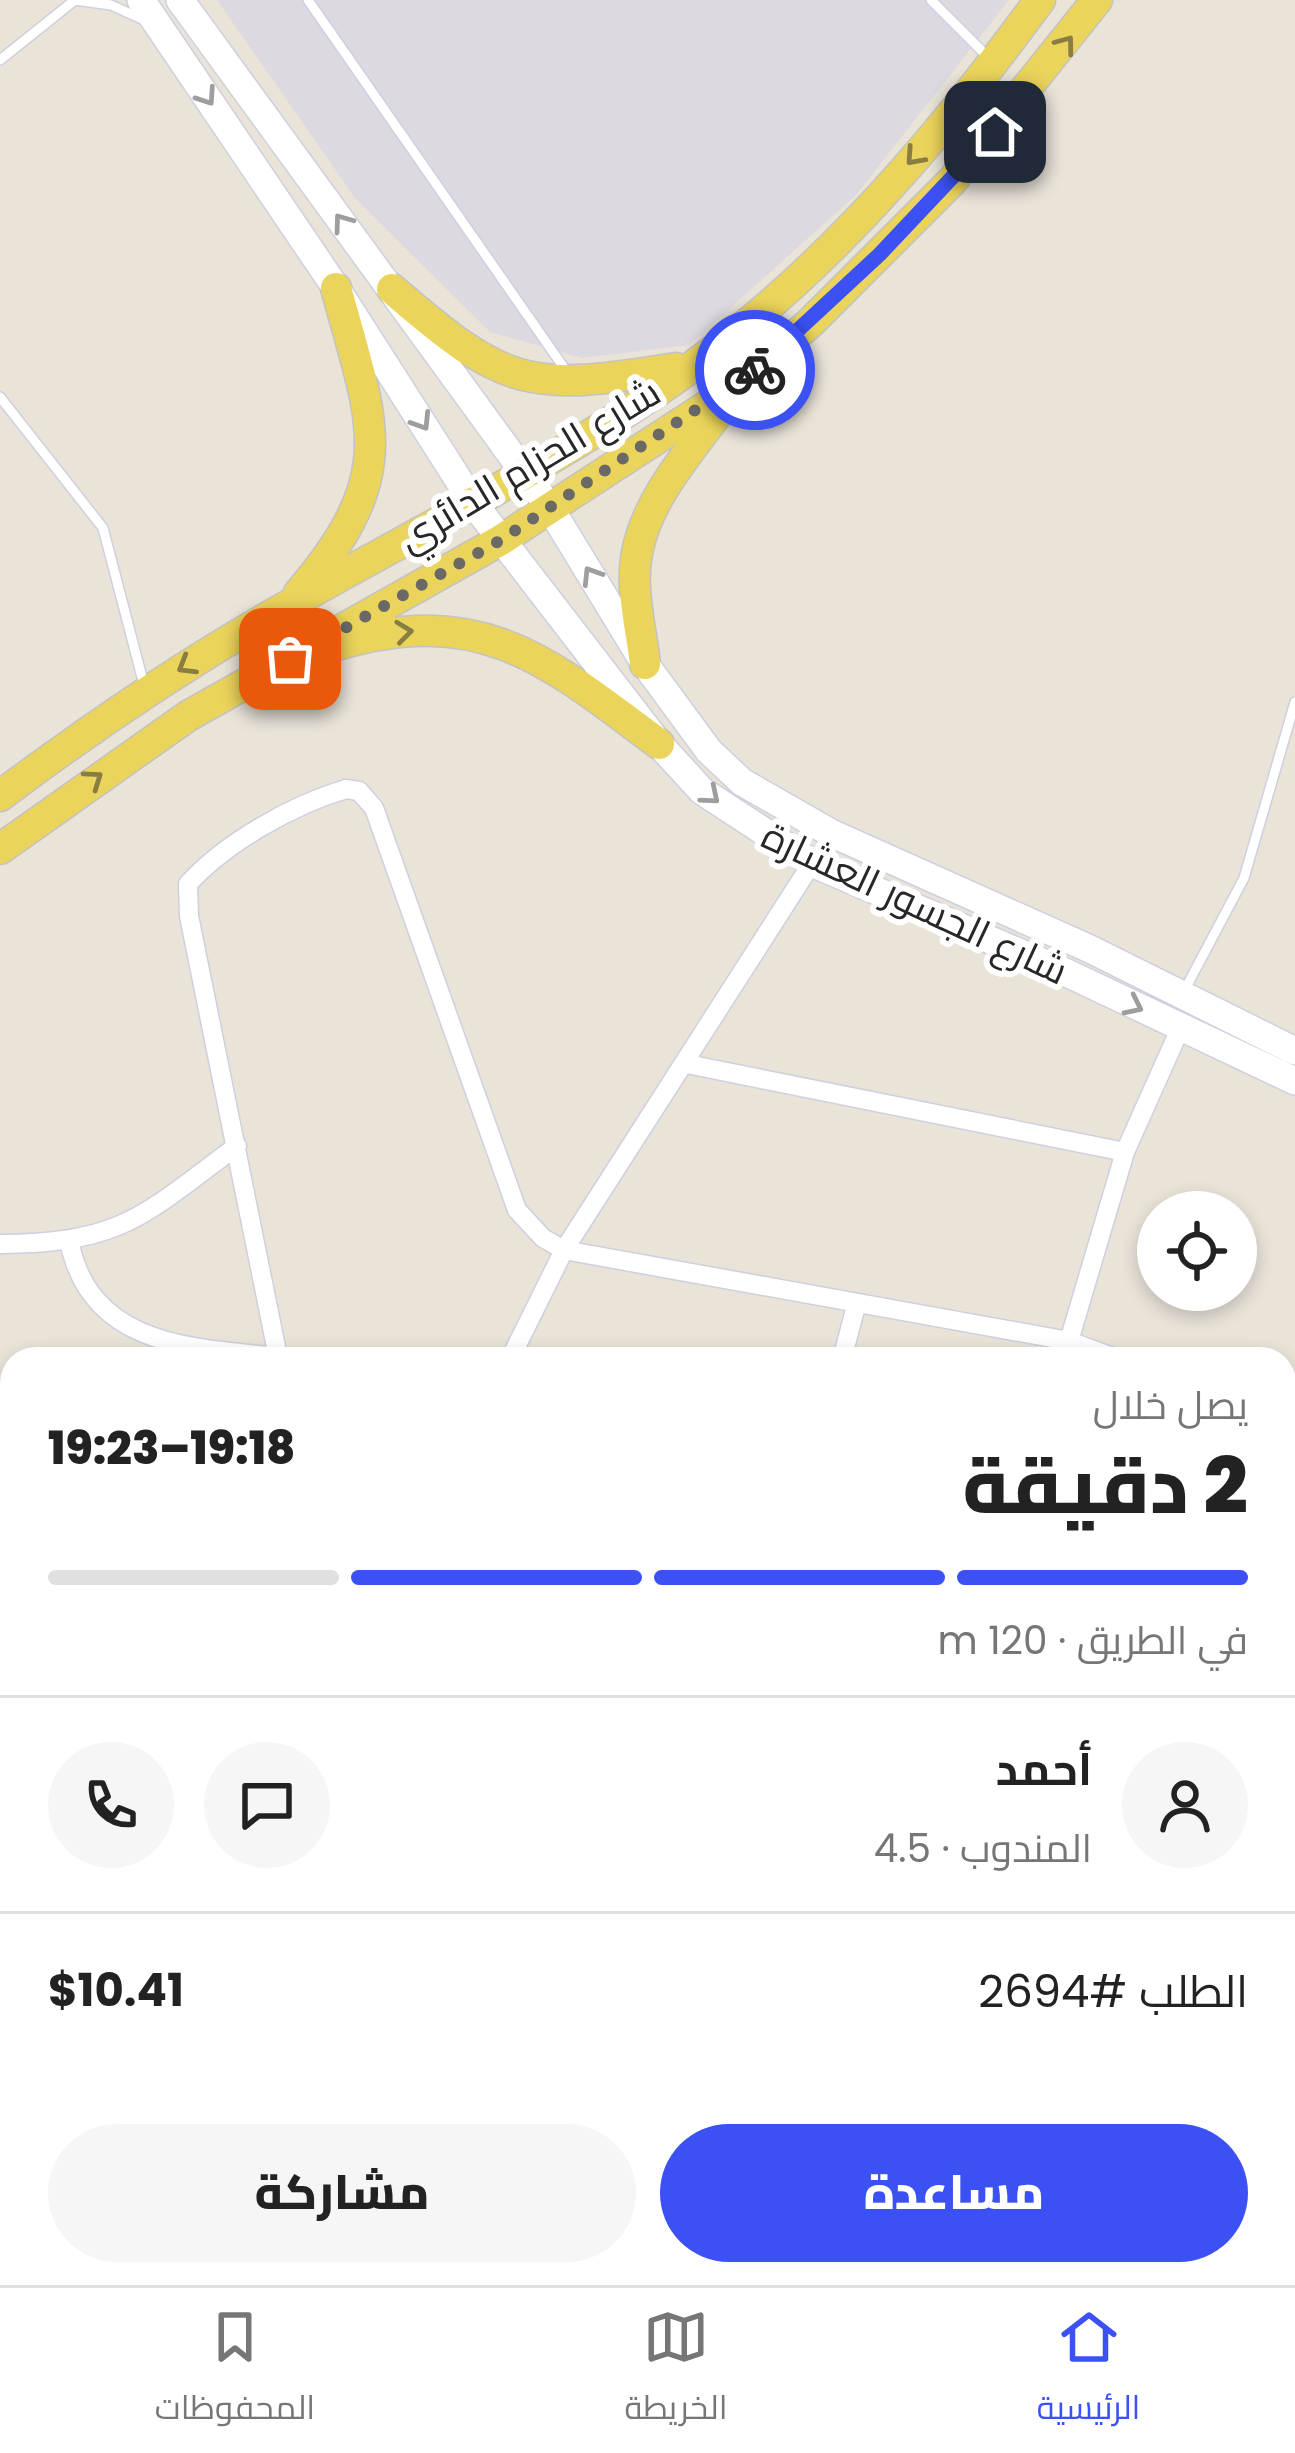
<!DOCTYPE html>
<html lang="ar">
<meta charset="utf-8">
<style>
body{margin:0;font-family:Poppins,Cairo,sans-serif;background:#f6f6f6;color:#222;direction:rtl;height:100vh;display:flex;flex-direction:column;font-size:45px;white-space:nowrap}
*{box-sizing:border-box;margin:0}
p{font-size:39px;color:#767676}
.icon{flex:none;width:66px;height:66px;fill:none;stroke:currentColor;stroke-width:2;stroke-linecap:round;stroke-linejoin:round}
.map{position:relative;flex:1;overflow:hidden;direction:ltr}
.sheet{position:absolute;left:0px;top:1347px;width:1296px;height:939px;display:flex;flex-direction:column;background:#fff;border-radius:36px 36px 0 0;box-shadow:0 6px 18px #0003;direction:rtl}
.sheet>*{flex:none}
.fabs{position:absolute;left:1137px;top:1191px;display:grid;gap:24px}
.fabs a{display:grid;place-items:center;width:120px;height:120px;border-radius:50%;background:#fff;box-shadow:0 6px 18px #0003;font-size:60px}
.pin{position:absolute;display:grid;place-items:center;width:102px;height:102px;color:#fff;margin:-51px;border-radius:24px;box-shadow:0 6px 18px #0006}
.courier{position:absolute;display:grid;place-items:center;width:120px;height:120px;margin:-60px;border:9px solid #3b51f4;border-radius:50%;background:#fff;color:#222;box-shadow:0 3px 15px #0007}
.headline em{font-style:normal;font-weight:800}
.headline div{display:flex;flex-direction:column-reverse}
.headline{display:flex;align-items:center;justify-content:space-between;height:204px;padding:0 48px}
h1{font-size:78px;font-weight:800;line-height:90px}
.bar{display:grid;grid-template-columns:repeat(4,1fr);gap:18px 12px;align-content:center;height:144px;padding:0 48px}
.bar i{height:15px;border-radius:9px;background:#e0e0e0}
.bar .active{background:#3b51f4}
.bar p{grid-column:span 4}
.line{display:flex;align-items:center;gap:30px;padding:0 48px;border-top:3px solid #e0e0e0}
.line div{flex:1}
.round{display:grid;place-items:center;flex:none;width:126px;height:126px;border-radius:63px;background:#f6f6f6}
.button{display:flex;gap:24px;margin-top:auto;padding:24px 48px}
.button a{flex:1;height:138px;border-radius:72px;background:#3b51f4;color:#fff;font-size:48px;font-weight:800;line-height:138px;text-align:center}
.button a+a{background:#f6f6f6;color:#222}
.tab-bar{display:flex;justify-content:space-around;align-items:center;height:168px;border-top:3px solid #e0e0e0;background:#fff;font-size:33px;color:#767676}
.tab-bar a{display:grid;justify-items:center;gap:6px}
.tab-bar .active{color:#3b51f4}
.map>svg:first-child{display:block}
.industrial{fill:#dcd9e1}
.lines{fill:none;stroke-linecap:round;stroke-linejoin:round}
.service-casing{stroke:#ced0e0;stroke-width:12}
.minor-casing{stroke:#ced0e0;stroke-width:21}
.secondary-casing{stroke:#ced0e0;stroke-width:30}
.primary-casing{stroke:#c3c3c3;stroke-width:33}
.service{stroke:#fff;stroke-width:9}
.minor{stroke:#fff;stroke-width:18}
.secondary{stroke:#fff;stroke-width:27}
.primary{stroke:#ebd45b;stroke-width:30}
.oneway{stroke:#897e41}
.oneway2{stroke:#9e9e9e}
.done{stroke:#6b6965;stroke-width:12;stroke-dasharray:0 21.6}
.route{stroke:#3b51f4;stroke-width:15}
.labels{text-anchor:middle;dominant-baseline:central;stroke-width:12;stroke-linejoin:round;paint-order:stroke}
.street-label{font-size:39px;fill:#272727;stroke:#fff}
</style>
<div class="map">
<svg width="1295" height="2285" viewBox="0 0 1295 2285">
<rect width="100%" height="100%" fill="#e9e3d8"/>
<path class="industrial" d="M217,0H1009L856,195L689,345L582,358L490,332L355,198Z"/>
<g class="lines">
<g class="service-casing">
<path id="service" d="M75,0L111,5L144,20
M308,0L569,375
M931,0L990,59
M0,60L75,0
M0,397L103,528L144,685
M1183,993L1244,878L1295,702"/>
</g>
<g class="minor-casing">
<path id="minor" d="M687,1064L1125,1152
M69,1240C89,1346 190,1348 278,1357
M0,1244C124,1243 143,1215 237,1146
M1069,1341L1125,1152L1180,1029
M284,1359L278,1357L189,916L188,884C225,843 292,805 346,789L359,791L374,808L517,1210L543,1238L564,1250L1069,1341L1118,1359
M510,1359L564,1250L812,863
M842,1359L856,1306
M1284,1420L1295,1424
M0,1435L12,1452
M1284,1626L1295,1628
M0,1687L12,1690
M0,2060L12,2069
M265,2274L278,2285
M954,2274L1006,2285
M838,2285L847,2274
M1168,2285L1170,2274"/>
</g>
<g class="secondary-casing">
<path id="secondary" d="M141,0L336,288L474,504L659,744L702,791L812,863L1067,973L1295,1081
M180,0L550,508L645,664L709,751L742,782L831,833L1090,949L1295,1051"/>
</g>
<g class="primary-casing">
<path id="primary" d="M392,289C506,388 529,392 676,368
M299,593C401,473 374,427 336,288
M337,645C482,602 549,662 659,744
M645,664C641,628 630,589 637,553C647,497 694,447 726,402
M0,796C93,726 188,662 289,605C441,518 612,436 747,324C859,232 954,117 1040,0
M0,849L188,716L501,540L736,387L810,323L952,181L1097,0"/>
</g>
<use href="#service" class="service"/>
<use href="#minor" class="minor"/>
<use href="#secondary" class="secondary"/>
<use href="#primary" class="primary"/>
</g>
<defs><path id="oneway-chevron" d="M-2-3.5L2.5 0L-2 3.5" fill="none" stroke-width="1.6" stroke-linecap="round" stroke-linejoin="round" transform="scale(3)"/></defs>
<g class="oneway">
<use href="#oneway-chevron" transform="translate(1066 44) rotate(-53)"/>
<use href="#oneway-chevron" transform="translate(914 157) rotate(132)"/>
<use href="#oneway-chevron" transform="translate(404 632) rotate(-7)"/>
<use href="#oneway-chevron" transform="translate(186 666) rotate(149)"/>
<use href="#oneway-chevron" transform="translate(94 779) rotate(-35)"/>
</g>
<g class="oneway2">
<use href="#oneway-chevron" transform="translate(207 97) rotate(56)"/>
<use href="#oneway-chevron" transform="translate(342 222) rotate(-126)"/>
<use href="#oneway-chevron" transform="translate(422 422) rotate(58)"/>
<use href="#oneway-chevron" transform="translate(591 575) rotate(-122)"/>
<use href="#oneway-chevron" transform="translate(711 796) rotate(40)"/>
<use href="#oneway-chevron" transform="translate(1134 1006) rotate(26)"/>
</g>
<g class="lines">
<path class="done" d="M290,659L501,540L755,370"/>
<path class="route" d="M755,370L880,254L995,132"/>
</g>
<g class="labels">
<g class="street-label">
<text transform="translate(529 465) rotate(-31)">شارع الحزام الدائري</text>
<text transform="translate(915 903) rotate(25)">شارع الجسور العشارة</text>
</g>
</g>
</svg>
<div class="fabs">
<a><svg class="icon" aria-label="locate" viewBox="0 0 24 24"><circle cx="12" cy="12" r="6"/><path d="M12 2v4M12 18v4M2 12h4M18 12h4"/></svg></a>
</div>
<div class="pin" style="left:290px;top:659px;background:#ea580c"><svg class="icon" aria-label="bag" viewBox="0 0 24 24"><path d="M5 8h14l-1 12H6zM9 8a3 3 0 0 1 6 0"/></svg></div>
<div class="pin" style="left:995px;top:132px;background:#1f2937"><svg class="icon" aria-label="home" viewBox="0 0 24 24"><path d="M3 11l9-7 9 7M6 9v11h12V9"/></svg></div>
<div class="courier" style="left:755px;top:370px"><svg class="icon" aria-label="bike" viewBox="0 0 24 24"><circle cx="6" cy="16" r="4"/><circle cx="18" cy="16" r="4"/><path d="M6 16l4-8h5l3 8M10 8l3 8H6M13 5h3"/></svg></div>
<section class="sheet">
<div class="headline"><div><h1>2 دقيقة</h1><p>يصل خلال</p></div><em>19:18–19:23</em></div>
<div class="bar"><i class="active"></i><i class="active"></i><i class="active"></i><i></i><p>في الطريق · 120 m</p></div>
<div class="line" style="height:216px"><a class="round"><svg class="icon" aria-label="person" viewBox="0 0 24 24"><circle cx="12" cy="8" r="4"/><path d="M4 21q1-7 8-7t8 7"/></svg></a><div><b>أحمد</b><p>المندوب · 4.5</p></div><a class="round"><svg class="icon" aria-label="chat" viewBox="0 0 24 24"><path d="M4 5h16v11H9l-5 4z"/></svg></a><a class="round"><svg class="icon" aria-label="phone" viewBox="0 0 24 24"><path d="M5 4h4l2 5-3 2q2 4 5 5l2-3 5 2v4C11 20 4 13 5 4z"/></svg></a></div>
<div class="line" style="height:156px"><div>الطلب #2694</div><b>$10.41</b></div>
<div class="button"><a>مساعدة</a><a>مشاركة</a></div>
</section>
</div>
<nav class="tab-bar">
<a class="active"><svg class="icon" aria-label="home" viewBox="0 0 24 24"><path d="M3 11l9-7 9 7M6 9v11h12V9"/></svg>الرئيسية</a>
<a><svg class="icon" aria-label="map" viewBox="0 0 24 24"><path d="M3 6l6-2 6 2 6-2v14l-6 2-6-2-6 2zM9 4v14M15 6v14"/></svg>الخريطة</a>
<a><svg class="icon" aria-label="saved" viewBox="0 0 24 24"><path d="M7 4h10v16l-5-4-5 4z"/></svg>المحفوظات</a>
</nav>
